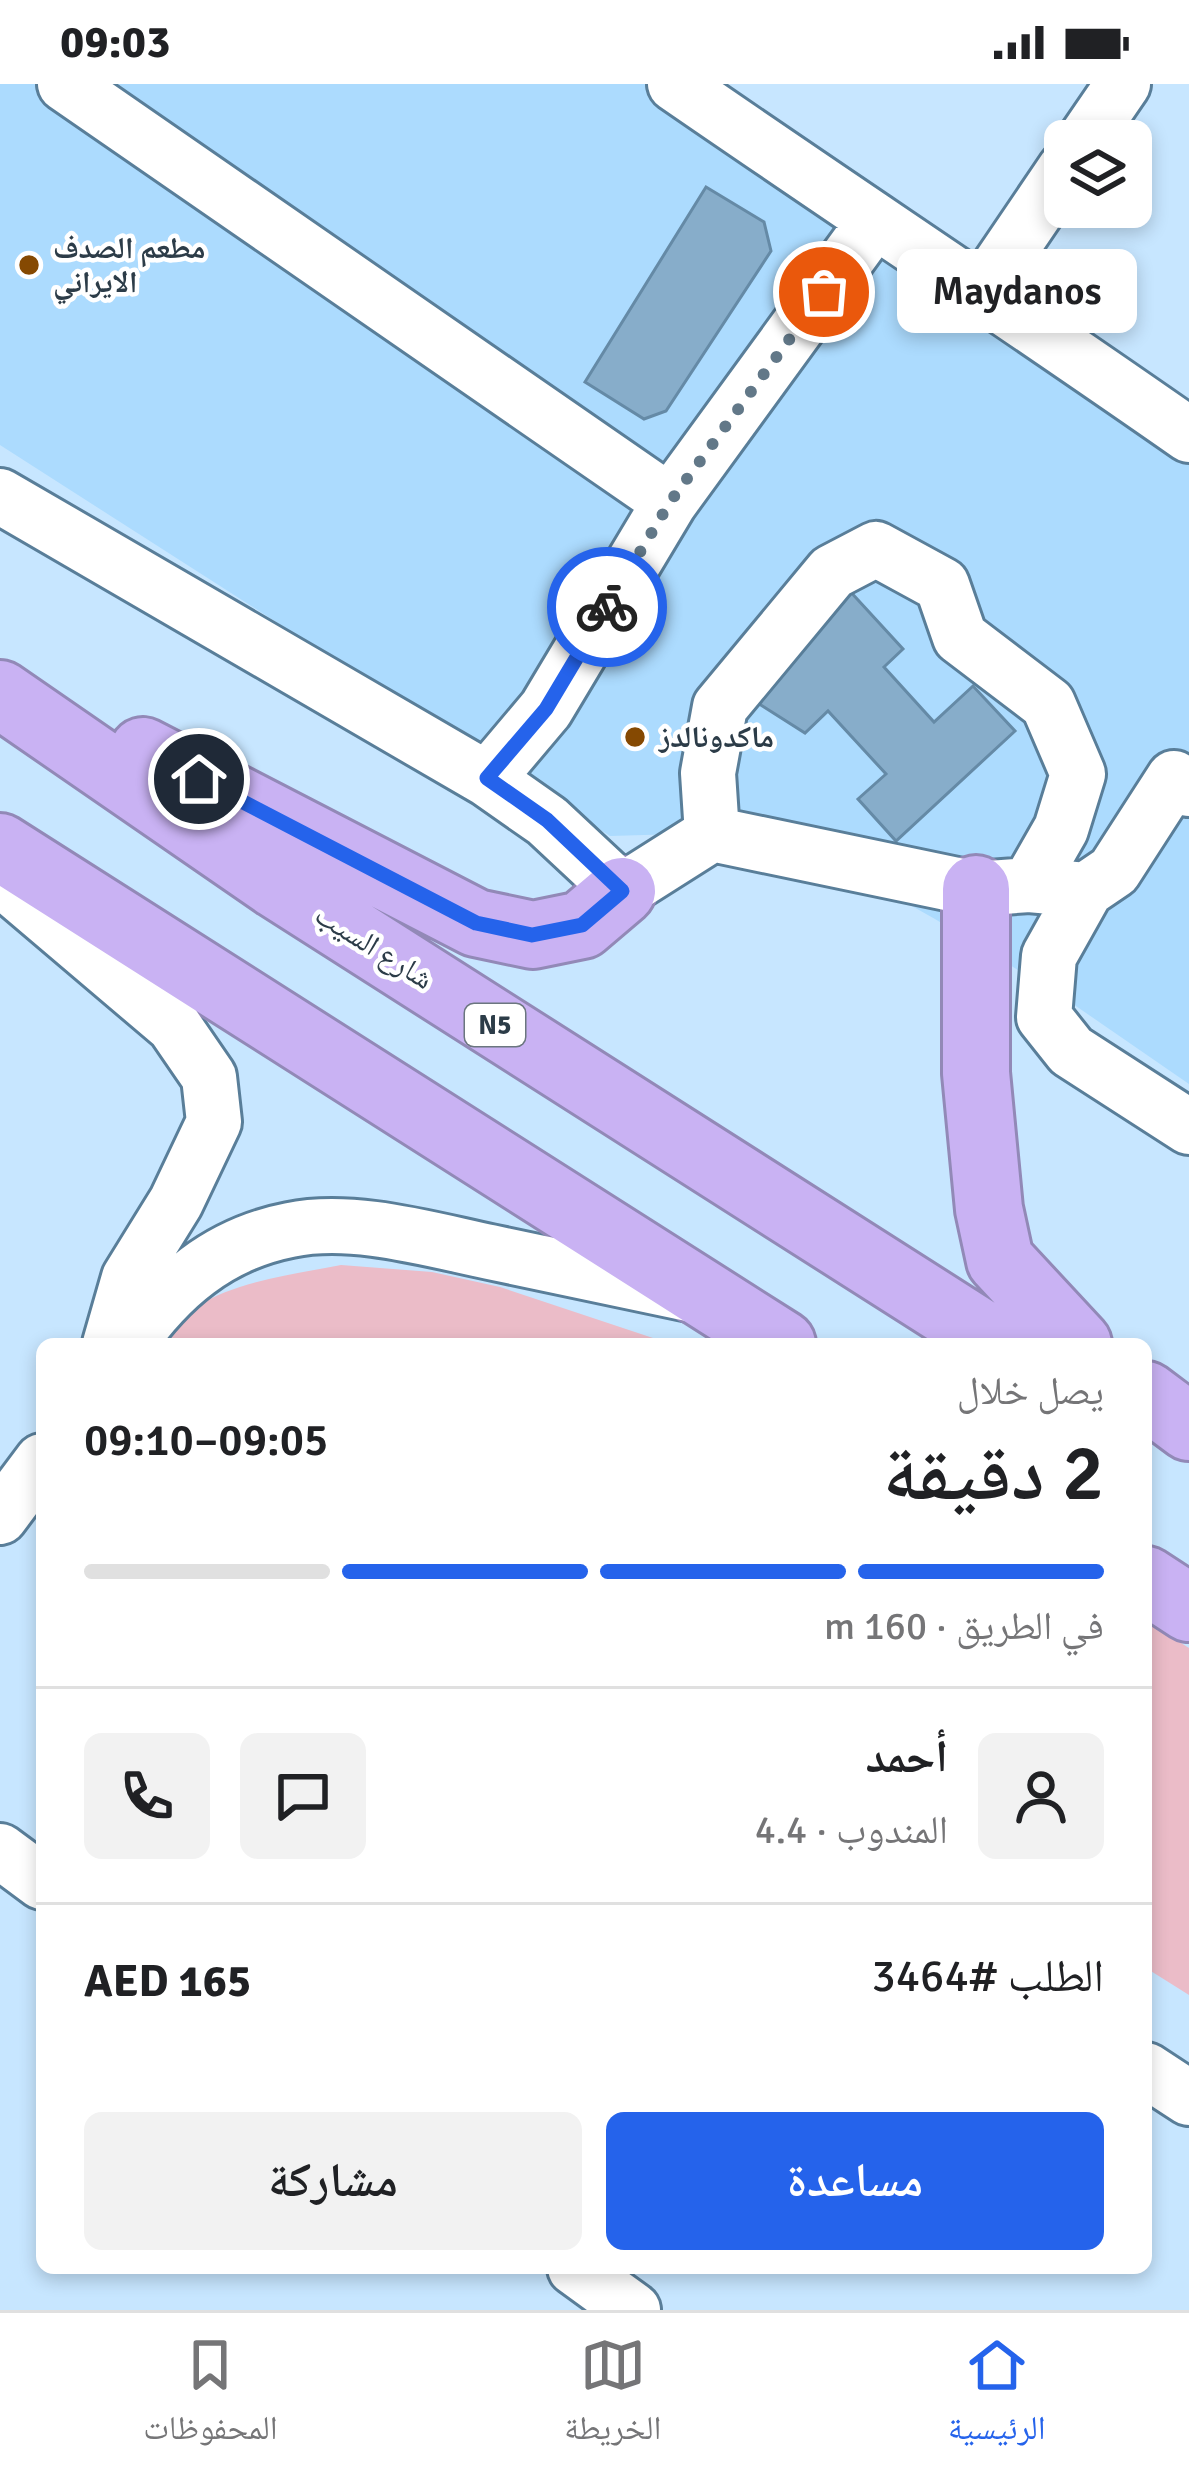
<!DOCTYPE html>
<html lang="ar">
<meta charset="utf-8">
<style>
body{margin:0;font-family:Signika,"Noto Naskh Arabic",sans-serif;background:#f2f2f2;color:#202124;direction:rtl;height:100vh;display:flex;flex-direction:column;font-size:45px;white-space:nowrap}
*{box-sizing:border-box;margin:0}
p{font-size:39px;color:#757577}
.icon{flex:none;width:66px;height:66px;fill:none;stroke:currentColor;stroke-width:2;stroke-linecap:round;stroke-linejoin:round}
.map{position:relative;flex:1;overflow:hidden;direction:ltr}
.sheet{position:absolute;left:36px;top:1254px;width:1116px;height:936px;display:flex;flex-direction:column;background:#fff;border-radius:18px;box-shadow:0 6px 18px #0003;direction:rtl}
.sheet>*{flex:none}
.fabs{position:absolute;left:1044px;top:36px;display:grid;gap:24px}
.fabs a{display:grid;place-items:center;width:108px;height:108px;border-radius:18px;background:#fff;box-shadow:0 6px 18px #0003;font-size:60px}
.pin{position:absolute;display:grid;place-items:center;width:102px;height:102px;color:#fff;margin:-51px;border:6px solid #fff;border-radius:50%;box-shadow:0 3px 12px #0007}
.courier{position:absolute;display:grid;place-items:center;width:120px;height:120px;margin:-60px;border:9px solid #2563eb;border-radius:50%;background:#fff;color:#222;box-shadow:0 3px 15px #0007}
.bubble{position:absolute;height:84px;border-radius:18px;background:#fff;box-shadow:0 6px 18px #0003;font-size:39px;font-weight:600;line-height:84px;text-align:center;direction:rtl}
.summary em{font-style:normal;font-weight:600}
.summary div{display:flex;flex-direction:column-reverse}
.summary{display:flex;align-items:center;justify-content:space-between;height:204px;padding:0 48px}
h1{font-size:78px;font-weight:600;line-height:90px}
.bar{display:grid;grid-template-columns:repeat(4,1fr);gap:18px 12px;align-content:center;height:144px;padding:0 48px}
.bar i{height:15px;border-radius:9px;background:#e0e0e0}
.bar .active{background:#2563eb}
.bar p{grid-column:span 4}
.line{display:flex;align-items:center;gap:30px;padding:0 48px;border-top:3px solid #e0e0e0}
.line div{flex:1}
.round{display:grid;place-items:center;flex:none;width:126px;height:126px;border-radius:18px;background:#f2f2f2}
.action{display:flex;gap:24px;margin-top:auto;padding:24px 48px}
.action a{flex:1;height:138px;border-radius:18px;background:#2563eb;color:#fff;font-size:48px;font-weight:600;line-height:138px;text-align:center}
.action a+a{background:#f2f2f2;color:#202124}
.status{display:flex;justify-content:space-between;align-items:center;height:84px;padding:0 60px;background:#fff;direction:ltr}
.status svg{height:33px;fill:currentColor}
.tabs{display:flex;justify-content:space-around;align-items:center;height:168px;border-top:3px solid #e0e0e0;background:#fff;font-size:33px;color:#757577}
.tabs a{display:grid;justify-items:center;gap:6px}
.tabs .active{color:#2563eb}
.map>svg:first-child{display:block}
.built{fill:#acdbfe}
.green{fill:#ebbcc8}
.building{fill:#87adca;stroke:#658aa6;stroke-width:3}
.lines{fill:none;stroke-linecap:round;stroke-linejoin:round}
.minor-casing{stroke:#597e99;stroke-width:60}
.highway-casing{stroke:#9289b7;stroke-width:72}
.minor{stroke:#fff;stroke-width:54}
.highway{stroke:#c9b2f3;stroke-width:66}
.done{stroke:#627888;stroke-width:12;stroke-dasharray:0 21.6}
.route{stroke:#2563eb;stroke-width:15}
.poi-dot{fill:#854902;stroke:#fff;stroke-width:4.5}
.labels{text-anchor:middle;dominant-baseline:central;stroke-width:9;stroke-linejoin:round;paint-order:stroke}
.shield{fill:#fff;stroke:#6b767f;stroke-width:3}
.shield-label{font-size:27px;font-weight:bold;fill:#2c3c48}
.poi-label{font-size:30px;font-weight:bold;fill:#2c3c48;stroke:#fff;text-anchor:start}
.street-label{font-size:30px;fill:#2c3c48;stroke:#fff}
</style>
<div class="status"><b>09:03</b><svg viewBox="0 0 49 12"><path d="M0 12V9h3v3zM5 12V6h3v6zM10 12V3h3v9zM15 12V0h3v12zM26 1h20v11H26zM47 4h2v5h-2z"/></svg></div>
<div class="map">
<svg width="1189" height="2226" viewBox="0 0 1189 2226">
<rect width="100%" height="100%" fill="#c7e6ff"/>
<path class="built" d="M0,0H675L1189,351V1000L1073,920L935,835L778,747L610,752L0,361Z"/>
<path class="green" d="M341,1181L432,1188L500,1203L671,1260H168V1248C177,1240 186,1230 196,1223C236,1197 295,1190 341,1181Z
M1146,1537L1189,1564V1911L1146,1884Z"/>
<path class="building" d="M706,103L764,138L771,167L666,327L644,335L585,298Z
M847,504L903,565L884,583L934,638L973,602L1015,647L896,757L858,715L886,690L828,627L805,649L737,606Z"/>
<g class="lines">
<g class="minor-casing">
<path id="minor" d="M65,0L670,418
M675,0C846,118 1019,232 1189,351
M1084,57L1123,0
M983,206L1065,85
M0,412L487,695L546,625L670,418L874,138
M487,695L547,737L622,807L712,750L976,805L1029,801L1086,806
M1189,705L1174,694L1114,787L1086,806L1049,872L1044,933L1071,967L1189,1043
M712,750L708,689L720,623L832,488L876,465L942,501L960,553L1048,620L1078,690L1061,745L1029,801
M0,794L174,942L209,993L214,1038L176,1118L129,1194L110,1260
M129,1260C169,1203 218,1160 290,1146C353,1133 428,1155 490,1168C557,1182 623,1196 689,1210
M0,1433L42,1377
M0,1767L42,1798
M1146,1986L1189,2014
M575,2184L633,2226"/>
</g>
<g class="highway-casing">
<path id="highway" d="M0,610L277,801L998,1260
M143,667L476,839L533,851L582,841L622,807
M0,763L782,1260
M976,805V989L989,1125L1000,1176L1078,1260
M1146,1311L1189,1343
M1146,1496L1189,1524"/>
</g>
<use href="#minor" class="minor"/>
<use href="#highway" class="highway"/>
</g>
<g class="lines">
<path class="done" d="M607,523L670,418L824,208"/>
<path class="route" d="M199,695L476,839L532,851L582,841L622,807L547,736L487,694L546,625L607,523"/>
</g>
<g class="poi-dot">
<circle cx="29" cy="181" r="12"/>
<circle cx="635" cy="653" r="12"/>
</g>
<g class="labels">
<rect class="shield" x="465" y="920" width="60" height="42" rx="9"/>
<g class="shield-label">
<text x="495" y="941">N5</text>
</g>
<g class="poi-label">
<text x="53" y="164">مطعم الصدف<tspan x="53" dy="34">الايراني</tspan></text>
<text x="659" y="653">ماكدونالدز</text>
</g>
<g class="street-label">
<text transform="translate(374 863) rotate(32)">شارع السيب</text>
</g>
</g>
</svg>
<div class="fabs">
<a><svg class="icon" aria-label="layers" viewBox="0 0 24 24"><path d="M12 4l9 5-9 5-9-5zM3 14l9 5 9-5"/></svg></a>
</div>
<div class="pin" style="left:824px;top:208px;background:#ea580c"><svg class="icon" aria-label="bag" viewBox="0 0 24 24"><path d="M5 8h14l-1 12H6zM9 8a3 3 0 0 1 6 0"/></svg></div>
<div class="pin" style="left:199px;top:695px;background:#1f2937"><svg class="icon" aria-label="home" viewBox="0 0 24 24"><path d="M3 11l9-7 9 7M6 9v11h12V9"/></svg></div>
<div class="courier" style="left:607px;top:523px"><svg class="icon" aria-label="bike" viewBox="0 0 24 24"><circle cx="6" cy="16" r="4"/><circle cx="18" cy="16" r="4"/><path d="M6 16l4-8h5l3 8M10 8l3 8H6M13 5h3"/></svg></div>
<div class="bubble" style="left:897px;top:165px;width:240px">Maydanos</div>
<section class="sheet">
<div class="summary"><div><h1>2 دقيقة</h1><p>يصل خلال</p></div><em>09:05–09:10</em></div>
<div class="bar"><i class="active"></i><i class="active"></i><i class="active"></i><i></i><p>في الطريق · 160 m</p></div>
<div class="line" style="height:216px"><a class="round"><svg class="icon" aria-label="person" viewBox="0 0 24 24"><circle cx="12" cy="8" r="4"/><path d="M4 21q1-7 8-7t8 7"/></svg></a><div><b>أحمد</b><p>المندوب · 4.4</p></div><a class="round"><svg class="icon" aria-label="chat" viewBox="0 0 24 24"><path d="M4 5h16v11H9l-5 4z"/></svg></a><a class="round"><svg class="icon" aria-label="phone" viewBox="0 0 24 24"><path d="M5 4h4l2 5-3 2q2 4 5 5l2-3 5 2v4C11 20 4 13 5 4z"/></svg></a></div>
<div class="line" style="height:156px"><div>الطلب #3464</div><b>AED 165</b></div>
<div class="action"><a>مساعدة</a><a>مشاركة</a></div>
</section>
</div>
<nav class="tabs">
<a class="active"><svg class="icon" aria-label="home" viewBox="0 0 24 24"><path d="M3 11l9-7 9 7M6 9v11h12V9"/></svg>الرئيسية</a>
<a><svg class="icon" aria-label="map" viewBox="0 0 24 24"><path d="M3 6l6-2 6 2 6-2v14l-6 2-6-2-6 2zM9 4v14M15 6v14"/></svg>الخريطة</a>
<a><svg class="icon" aria-label="saved" viewBox="0 0 24 24"><path d="M7 4h10v16l-5-4-5 4z"/></svg>المحفوظات</a>
</nav>
